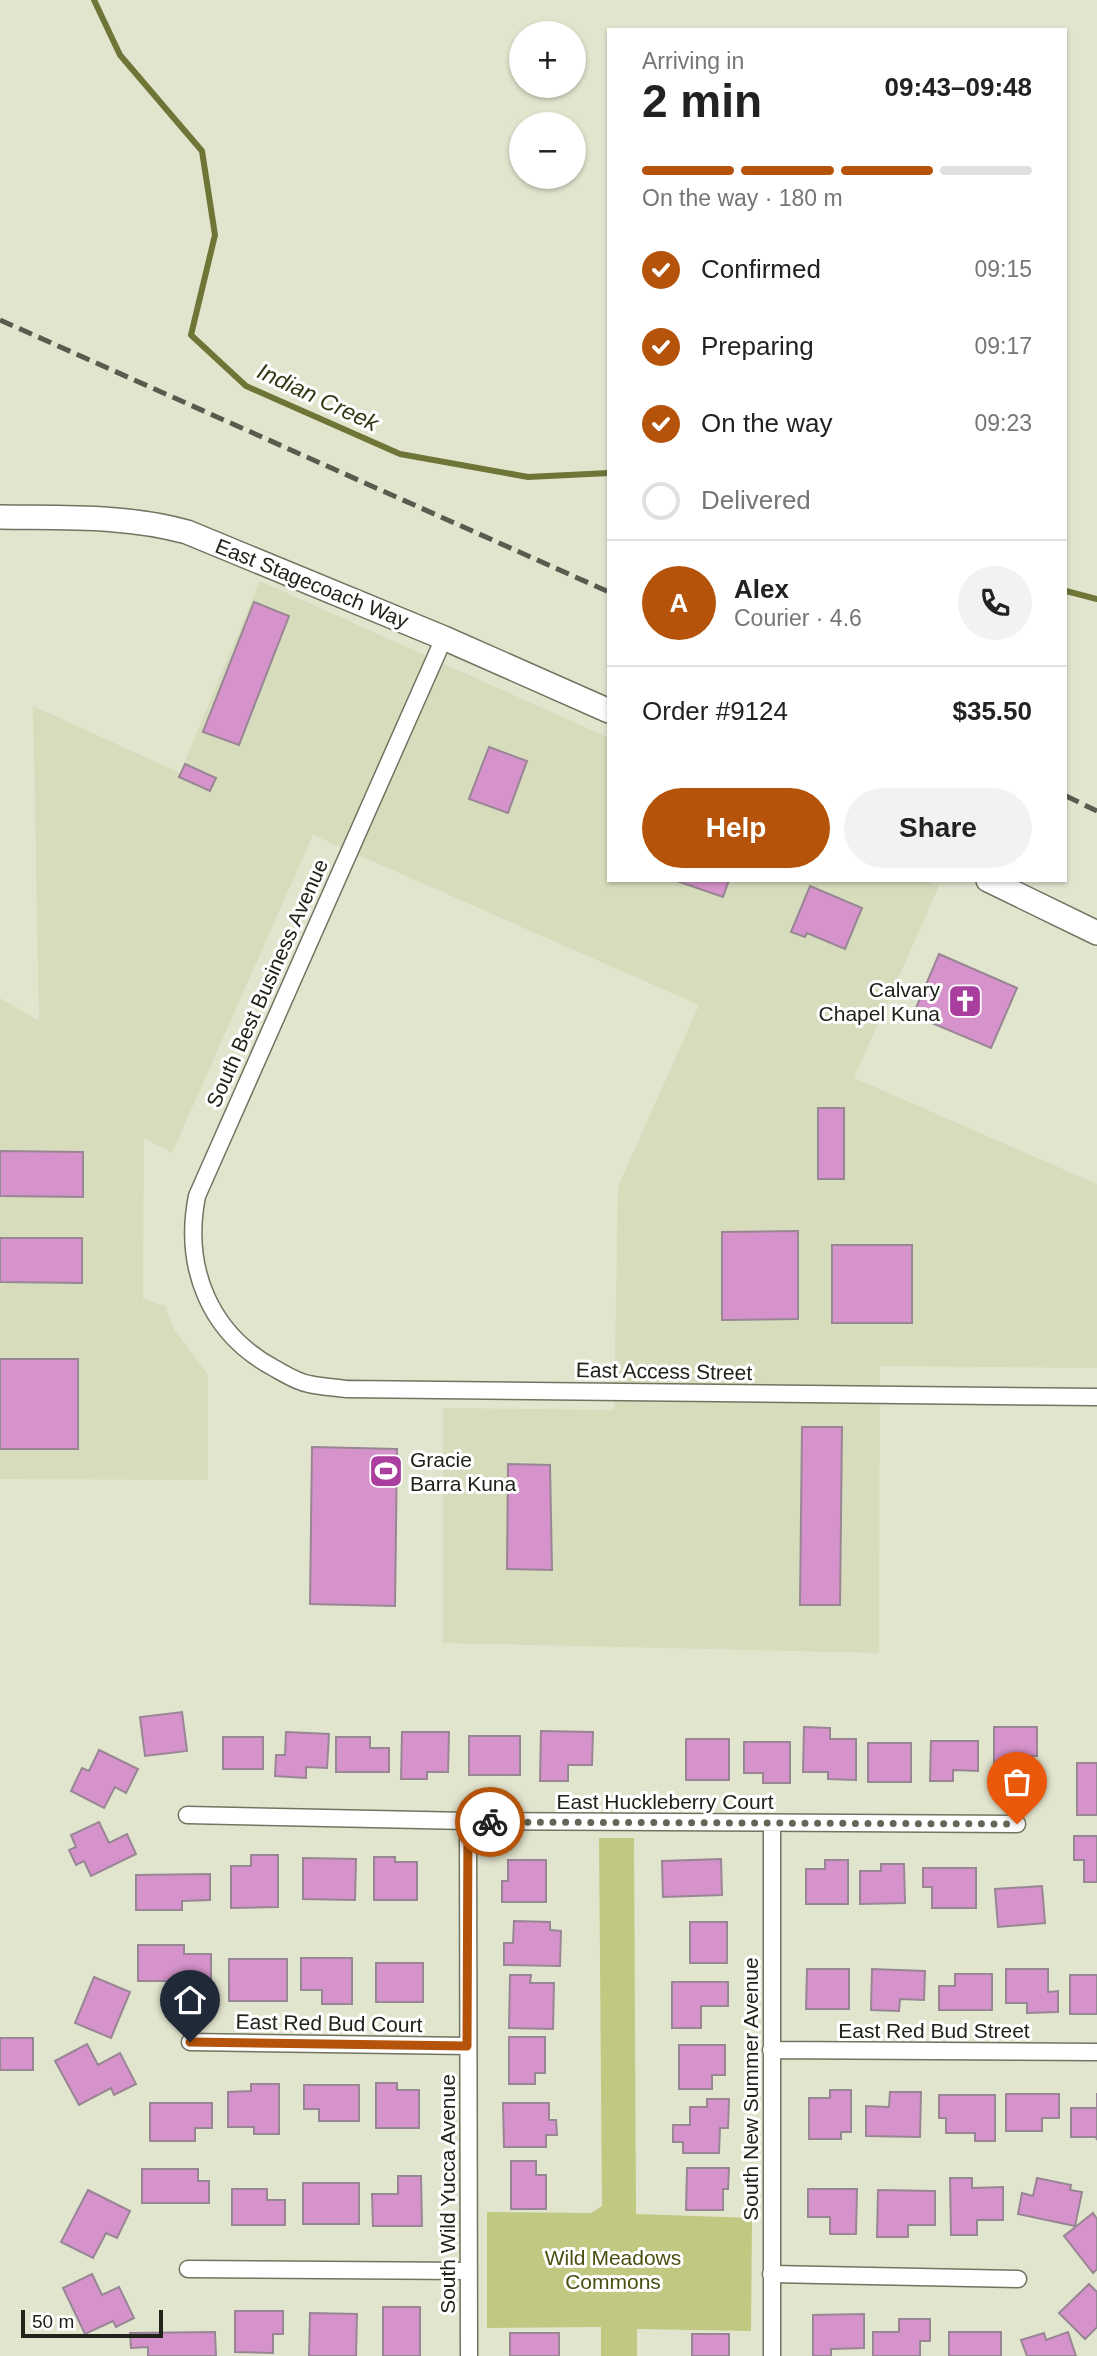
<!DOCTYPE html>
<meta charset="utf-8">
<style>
body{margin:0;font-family:Helvetica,sans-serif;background:#f2f2f2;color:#222;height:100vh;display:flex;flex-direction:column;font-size:26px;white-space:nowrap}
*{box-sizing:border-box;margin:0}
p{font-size:23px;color:#767676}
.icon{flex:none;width:38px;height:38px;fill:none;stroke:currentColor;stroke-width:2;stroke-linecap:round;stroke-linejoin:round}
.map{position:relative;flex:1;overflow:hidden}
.drawer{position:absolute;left:607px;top:28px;width:460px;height:854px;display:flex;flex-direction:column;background:#fff;border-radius:0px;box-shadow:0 2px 5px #0004}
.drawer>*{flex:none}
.controls{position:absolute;left:509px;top:21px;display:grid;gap:14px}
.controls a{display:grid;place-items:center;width:77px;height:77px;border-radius:50%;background:#fff;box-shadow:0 2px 5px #0004;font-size:35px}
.scale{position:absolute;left:21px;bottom:18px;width:142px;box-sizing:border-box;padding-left:7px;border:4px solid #212219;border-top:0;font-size:19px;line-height:24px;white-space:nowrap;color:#212219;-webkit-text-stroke:5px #fff;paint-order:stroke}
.pin{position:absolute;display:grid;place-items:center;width:60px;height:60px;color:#fff;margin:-72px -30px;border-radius:50% 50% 50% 0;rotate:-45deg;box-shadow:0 0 7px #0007}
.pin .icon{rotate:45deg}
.courier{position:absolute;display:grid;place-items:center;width:70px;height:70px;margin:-35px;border:5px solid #b45309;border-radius:50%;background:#fff;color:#222;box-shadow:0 2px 9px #0007}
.headline em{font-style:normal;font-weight:700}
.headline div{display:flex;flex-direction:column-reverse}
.headline{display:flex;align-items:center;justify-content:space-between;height:119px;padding:0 35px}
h1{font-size:46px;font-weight:700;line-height:52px}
.bar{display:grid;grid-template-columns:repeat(4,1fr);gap:10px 7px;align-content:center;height:84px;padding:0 35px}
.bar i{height:9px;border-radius:5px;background:#e0e0e0}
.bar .current{background:#b45309}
.bar p{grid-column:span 4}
.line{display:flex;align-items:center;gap:18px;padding:0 35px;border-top:2px solid #e0e0e0}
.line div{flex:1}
.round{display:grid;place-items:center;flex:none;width:74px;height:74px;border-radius:37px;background:#f2f2f2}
ol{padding:0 35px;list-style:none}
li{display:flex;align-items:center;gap:21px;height:77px}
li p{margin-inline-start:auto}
li .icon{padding:7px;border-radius:50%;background:#b45309;color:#fff;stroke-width:4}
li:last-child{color:#767676}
li i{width:38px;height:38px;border:4px solid #e0e0e0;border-radius:50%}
.action{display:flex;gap:14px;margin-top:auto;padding:14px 35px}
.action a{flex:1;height:80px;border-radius:42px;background:#b45309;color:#fff;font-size:28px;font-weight:700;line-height:80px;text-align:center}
.action a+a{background:#f2f2f2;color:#222}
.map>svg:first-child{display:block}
.built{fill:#d7dcbd}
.green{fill:#c0c882}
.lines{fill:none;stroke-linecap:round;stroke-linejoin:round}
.stream{stroke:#6f7536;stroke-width:6}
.building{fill:#d693cb;stroke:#988694;stroke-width:2}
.street-casing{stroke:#717460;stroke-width:19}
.secondary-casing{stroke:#717460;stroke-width:26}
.street{stroke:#fff;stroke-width:16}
.secondary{stroke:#fff;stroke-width:23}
.rail{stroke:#5a5b4e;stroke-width:5;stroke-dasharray:14 7;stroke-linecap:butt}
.done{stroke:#656658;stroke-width:7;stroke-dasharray:0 12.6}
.route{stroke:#b45309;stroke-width:9}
.labels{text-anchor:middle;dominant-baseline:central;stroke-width:6;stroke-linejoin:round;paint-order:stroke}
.street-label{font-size:21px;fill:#212219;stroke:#fff}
.poi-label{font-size:21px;fill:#212219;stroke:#fff;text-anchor:end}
.park-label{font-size:21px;fill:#4a4f0f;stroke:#fff}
.water-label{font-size:23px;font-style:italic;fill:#353814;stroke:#fff}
</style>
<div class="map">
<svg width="1097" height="2356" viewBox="0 0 1097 2356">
<rect width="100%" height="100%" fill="#e2e5ce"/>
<path class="built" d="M260,581L609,738V880H925L939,886L854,1078L1097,1184V1368L880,1366L879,1653L443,1643V1408L614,1410L618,1187L699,1005L313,835L172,1153L144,1138L143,1299L165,1306L175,1331L208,1375V1480L0,1479V998L39,1021L33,706L180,773Z"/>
<path class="green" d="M599,1838H634L636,2214L752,2218L751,2331L637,2329V2356H601V2327L487,2328V2212L591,2213L602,2206Z"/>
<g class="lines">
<path class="stream" d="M94,0L120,55L202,151L215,235L191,335L246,386L400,454L528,477L609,473
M1066,591L1097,599"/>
</g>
<path class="building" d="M254,602L289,616L239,745L203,732Z
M489,747L527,761L508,813L469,799Z
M185,764L216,778L210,791L179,777Z
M674,880H729L723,897Z
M810,886L862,908L845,949L807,933L805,937L791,932Z
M939,954L1017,988L991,1048L913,1015Z
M818,1108H844V1179H818Z
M0,1151L83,1152V1197L0,1196Z
M798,1231V1319L722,1320V1232Z
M0,1238H82V1283L0,1282Z
M832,1245H912V1323H832Z
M0,1359H78V1449H0Z
M802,1427H842L840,1605H800Z
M312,1447L397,1449L395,1606L310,1604Z
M508,1464L550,1465L552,1570L507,1569Z
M182,1712L187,1751L145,1756L140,1717Z
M804,1727L830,1728V1739H856V1780L828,1779V1772H803Z
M994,1727H1037V1756H1023V1764H994Z
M541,1731L593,1732L592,1765H568V1781H540Z
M286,1732L329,1734L327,1768L306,1767V1778L275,1776L276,1755H285Z
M402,1732H449L448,1772H427V1779H401Z
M469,1736H520V1775H469Z
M223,1737H263V1769H223Z
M336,1737H370V1748H389V1772H336Z
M686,1739H729V1780H686Z
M931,1741H978V1771L953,1770V1781H930Z
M744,1742H790V1783H763V1773H744Z
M868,1743H911V1782H868Z
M99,1750L138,1769L126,1793L115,1787L104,1808L71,1791L82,1768L89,1771Z
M1077,1763H1097V1815H1077Z
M99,1822L109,1843L127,1834L136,1854L91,1876L84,1861L76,1865L69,1850L76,1847L71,1835Z
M1074,1836H1097V1882H1084V1860H1074Z
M251,1855H278V1907L231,1908V1866H251Z
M374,1857H395V1862H417V1900H374Z
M303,1858L356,1859L355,1900L303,1899Z
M721,1859L722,1895L663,1897L662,1861Z
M508,1860H546V1902H502V1881H508Z
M825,1860H848V1904H806V1869H825Z
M881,1864H904L905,1903L860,1904V1871H881Z
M923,1868H976V1908H932V1887H923Z
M210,1874V1900L182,1901V1910H136V1875Z
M1042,1886L1045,1923L998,1927L995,1889Z
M514,1921L550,1922V1930L561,1931L560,1966L504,1965V1943H513Z
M690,1922H727V1963H690Z
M138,1945H184V1954H211V1981H138Z
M301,1958H352V2004H322V1990H301Z
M229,1959H287V2001H229Z
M376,1963H423V2002H376Z
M807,1969H849V2009H806Z
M872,1969L925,1971L924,2000L900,1999L899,2011L871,2010Z
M1006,1969H1048V1992L1058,1991V2012L1027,2013V2003H1006Z
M955,1974H992V2010H939V1986H955Z
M510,1975H531L530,1983H554L553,2029L509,2028Z
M1070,1975H1097V2014H1070Z
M94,1977L130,1992L111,2038L75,2023Z
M672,1982H728V2006H701V2028H672Z
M509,2037H545V2073H535V2084H509Z
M0,2038H33V2070H0Z
M87,2044L98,2065L120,2053L136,2084L114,2095L111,2088L79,2105L55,2061Z
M679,2045H725V2075H712V2089H679Z
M376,2083H397V2090H419V2128H376Z
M251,2084H279V2134H254V2127H228V2092L251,2091Z
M304,2085H359V2121H319V2109H304Z
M830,2090H851V2132H841V2139H809V2098H830Z
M890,2092H921L920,2137L866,2136V2106L889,2107Z
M1097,2093V2140L1096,2137H1071V2108H1097Z
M1006,2094H1059V2118H1042V2131H1006Z
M939,2095H995V2141H975V2133H946V2118H939Z
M707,2099H729L728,2128H720L719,2153H683V2142H673V2125H690V2107H707Z
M150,2103H212V2128H195V2141H150Z
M503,2103H549V2120H556L557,2135H546V2147H504Z
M511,2161H536V2175H546V2209H511Z
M687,2168H729L728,2189H723V2210H686Z
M142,2169H198V2181H209V2203H142Z
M398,2176H421L422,2226H373L372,2194H398Z
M950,2178H972V2188L1003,2187V2220H977V2235H951Z
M1037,2178L1071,2185L1070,2190L1082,2192L1075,2226L1018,2214L1022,2193L1033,2196Z
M303,2183H359V2224H303Z
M232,2189H267V2200H285V2225H232Z
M808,2189H857L856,2234H830V2217H808Z
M88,2190L130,2211L117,2238L106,2233L93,2258L61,2242Z
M878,2190L935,2191V2225H908V2237H877Z
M1093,2213L1097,2219V2269L1093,2273L1064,2236Z
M92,2274L102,2295L119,2287L134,2318L116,2327L113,2321L85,2334L63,2288Z
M1089,2284L1097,2292V2327L1085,2339L1059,2313Z
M383,2307H420V2356H383Z
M235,2311H283V2334H273V2353L235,2352Z
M310,2313L357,2314L356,2356H309Z
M864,2314V2348L831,2349V2356H813V2315Z
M899,2319H930V2341H920V2356H873V2332H899Z
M215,2332L216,2356H148V2347L131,2348L130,2333Z
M949,2332H1001V2356H949Z
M1068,2332L1076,2356H1027L1021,2340L1044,2333L1046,2340Z
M510,2333H559V2356H510Z
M692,2334H729V2356H692Z"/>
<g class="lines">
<g class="street-casing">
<path id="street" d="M444,638L197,1196C183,1267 209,1333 274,1368C285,1374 297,1382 309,1384C321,1387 334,1387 346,1389L1097,1397
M187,1815L468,1821L1017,1824
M468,1821L469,2356
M772,1823V2356
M190,2042L467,2046
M771,2050L1097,2052
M188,2269L468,2271
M771,2274L1018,2279"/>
</g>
<g class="secondary-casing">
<path id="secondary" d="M0,517C63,518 126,515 187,532L444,638L609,711
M988,880L1097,933"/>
</g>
<use href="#street" class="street"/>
<use href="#secondary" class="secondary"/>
<path class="rail" d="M0,320L609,592
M1066,796L1097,811"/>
</g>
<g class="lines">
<path class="done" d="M490,1822L1017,1824"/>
<path class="route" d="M190,2042L467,2046L468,1821L490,1822"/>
</g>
<defs>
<g id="church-square" transform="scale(1.75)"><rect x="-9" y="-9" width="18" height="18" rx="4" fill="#aa3e9e" stroke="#fff"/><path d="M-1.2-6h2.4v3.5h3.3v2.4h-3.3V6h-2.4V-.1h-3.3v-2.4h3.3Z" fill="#fff"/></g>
<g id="stadium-square" transform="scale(1.75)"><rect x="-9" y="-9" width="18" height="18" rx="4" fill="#aa3e9e" stroke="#fff"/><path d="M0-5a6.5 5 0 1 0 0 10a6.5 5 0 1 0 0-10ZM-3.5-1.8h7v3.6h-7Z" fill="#fff"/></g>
</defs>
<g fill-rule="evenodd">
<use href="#church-square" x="965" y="1001"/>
<use href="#stadium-square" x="386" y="1471"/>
</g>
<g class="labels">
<g class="street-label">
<text transform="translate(312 583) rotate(22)">East Stagecoach Way</text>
<text transform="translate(267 983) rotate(-66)">South Best Business Avenue</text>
<text transform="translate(664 1371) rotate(1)">East Access Street</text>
<text x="665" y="1801">East Huckleberry Court</text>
<text transform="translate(329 2023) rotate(1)">East Red Bud Court</text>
<text x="934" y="2030">East Red Bud Street</text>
<text transform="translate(750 2089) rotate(-90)">South New Summer Avenue</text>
<text transform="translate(447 2194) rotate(-90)">South Wild Yucca Avenue</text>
</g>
<g class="poi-label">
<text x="940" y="989">Calvary<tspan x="940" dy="24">Chapel Kuna</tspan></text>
<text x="410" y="1459" text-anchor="start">Gracie<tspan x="410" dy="24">Barra Kuna</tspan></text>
</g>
<g class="park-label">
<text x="613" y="2257">Wild Meadows<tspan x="613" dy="24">Commons</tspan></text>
</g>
<g class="water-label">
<text transform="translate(318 397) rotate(25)">Indian Creek</text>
</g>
</g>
</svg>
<div class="controls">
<a>+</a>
<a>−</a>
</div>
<div class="scale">50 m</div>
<div class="pin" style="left:1017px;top:1824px;background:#ea580c"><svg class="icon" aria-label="bag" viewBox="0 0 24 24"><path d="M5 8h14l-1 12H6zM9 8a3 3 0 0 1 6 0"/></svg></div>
<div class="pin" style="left:190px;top:2042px;background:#1f2937"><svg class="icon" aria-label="home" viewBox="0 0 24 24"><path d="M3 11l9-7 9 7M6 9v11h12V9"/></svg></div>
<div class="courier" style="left:490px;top:1822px"><svg class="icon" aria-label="bike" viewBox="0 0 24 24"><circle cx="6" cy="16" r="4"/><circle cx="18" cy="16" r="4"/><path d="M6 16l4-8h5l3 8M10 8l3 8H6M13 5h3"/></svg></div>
<section class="drawer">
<div class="headline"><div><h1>2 min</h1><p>Arriving in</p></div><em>09:43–09:48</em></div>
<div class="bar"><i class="current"></i><i class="current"></i><i class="current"></i><i></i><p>On the way · 180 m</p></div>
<ol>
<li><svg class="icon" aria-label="check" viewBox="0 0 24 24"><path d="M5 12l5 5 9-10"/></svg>Confirmed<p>09:15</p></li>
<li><svg class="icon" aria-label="check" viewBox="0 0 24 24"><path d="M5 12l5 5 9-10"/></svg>Preparing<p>09:17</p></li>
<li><svg class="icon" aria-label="check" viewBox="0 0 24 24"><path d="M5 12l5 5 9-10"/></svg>On the way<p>09:23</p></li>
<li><i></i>Delivered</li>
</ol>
<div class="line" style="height:126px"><b class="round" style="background:#b45309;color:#fff">A</b><div><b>Alex</b><p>Courier · 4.6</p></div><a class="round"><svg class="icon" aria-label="phone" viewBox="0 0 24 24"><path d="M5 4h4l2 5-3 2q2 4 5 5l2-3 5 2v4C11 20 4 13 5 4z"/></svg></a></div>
<div class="line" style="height:91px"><div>Order #9124</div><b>$35.50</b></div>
<div class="action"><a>Help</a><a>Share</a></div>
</section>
</div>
